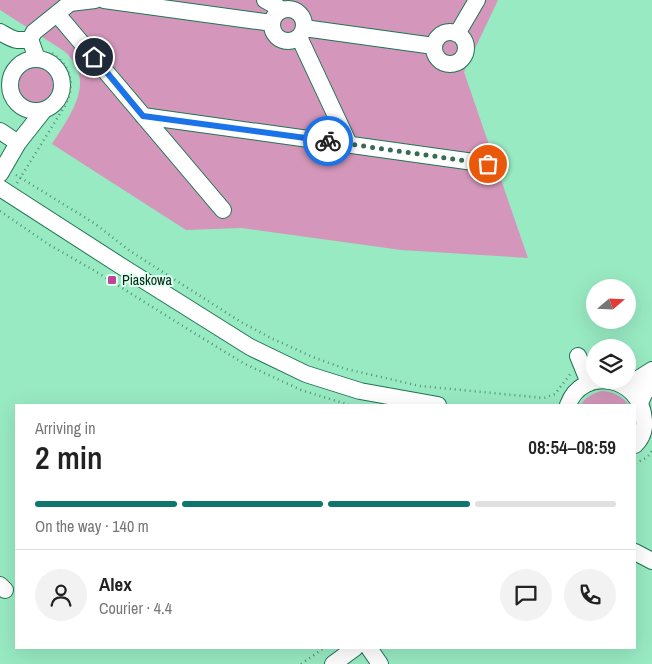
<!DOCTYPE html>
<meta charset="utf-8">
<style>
body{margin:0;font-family:"Archivo Narrow",sans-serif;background:#f2f2f2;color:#222;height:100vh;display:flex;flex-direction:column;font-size:19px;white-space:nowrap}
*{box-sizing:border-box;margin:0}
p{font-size:16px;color:#767676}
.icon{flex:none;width:28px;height:28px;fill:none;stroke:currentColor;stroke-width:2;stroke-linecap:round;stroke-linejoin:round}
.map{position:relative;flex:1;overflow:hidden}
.details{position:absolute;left:15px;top:404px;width:621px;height:245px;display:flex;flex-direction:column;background:#fff;border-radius:0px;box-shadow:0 5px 20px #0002}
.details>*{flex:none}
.needle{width:32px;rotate:71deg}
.tools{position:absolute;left:586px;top:279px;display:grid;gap:10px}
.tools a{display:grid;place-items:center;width:50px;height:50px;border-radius:50%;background:#fff;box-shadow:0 5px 20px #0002;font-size:25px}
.pin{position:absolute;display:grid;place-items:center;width:42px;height:42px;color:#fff;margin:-21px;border:2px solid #fff;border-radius:50%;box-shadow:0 1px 5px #0007}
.courier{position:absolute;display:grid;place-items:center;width:50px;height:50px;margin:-25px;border:4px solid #1a73e8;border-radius:50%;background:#fff;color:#222;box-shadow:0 1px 6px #0007}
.overview em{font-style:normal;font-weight:600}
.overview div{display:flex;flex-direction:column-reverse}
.overview{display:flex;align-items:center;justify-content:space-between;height:85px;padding:0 20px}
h1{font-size:32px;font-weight:600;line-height:38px}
.bar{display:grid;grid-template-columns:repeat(4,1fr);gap:8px 5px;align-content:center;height:60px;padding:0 20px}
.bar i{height:6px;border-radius:4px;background:#e0e0e0}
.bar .selected{background:#0f766e}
.bar p{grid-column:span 4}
.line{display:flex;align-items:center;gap:12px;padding:0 20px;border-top:1px solid #e0e0e0}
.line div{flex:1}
.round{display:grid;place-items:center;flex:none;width:52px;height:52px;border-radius:26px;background:#f2f2f2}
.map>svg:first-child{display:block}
.green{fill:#d497bb}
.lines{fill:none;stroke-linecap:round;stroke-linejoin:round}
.minor-casing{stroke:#1f7553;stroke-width:18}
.path{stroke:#549175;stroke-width:2.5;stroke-dasharray:1 4;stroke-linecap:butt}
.minor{stroke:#fff;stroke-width:16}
.done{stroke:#376b54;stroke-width:5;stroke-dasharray:0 9}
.route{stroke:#1a73e8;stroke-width:6}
.poi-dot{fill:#be4496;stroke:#e0ffef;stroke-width:2}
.labels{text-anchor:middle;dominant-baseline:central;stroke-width:4;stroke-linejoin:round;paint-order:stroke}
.poi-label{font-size:14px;fill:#032619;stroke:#e0ffef;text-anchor:start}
</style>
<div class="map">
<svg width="652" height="664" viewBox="0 0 652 664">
<rect width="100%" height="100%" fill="#98eac3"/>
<path class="green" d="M0,0H498L464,72L528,258L401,250L242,228L186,230L52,144C70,115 98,81 64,51L0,10Z
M14 85a21 21 0 1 1 42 0a21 21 0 1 1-42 0Z
M602,391C614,392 622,396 629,405H580C586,397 593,393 602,391Z"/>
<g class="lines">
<g class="minor-casing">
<path id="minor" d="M104,0L272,23
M265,0L283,10
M272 25a16 16 0 1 1 32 0a16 16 0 1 1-32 0Z
M57,14L223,210
M304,28L434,46
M0,32C12,39 16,42 30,39
M434 48a16 16 0 1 1 32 0a16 16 0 1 1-32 0Z
M457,34L477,0
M299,37L349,144
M10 85a26 26 0 1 1 52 0a26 26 0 1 1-52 0Z
M37,59L30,39L34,32L70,3L95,0
M143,116L488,164
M0,131L18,143
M0,174L18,143L44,110
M0,188L121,266L250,347L306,374L360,391L438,405
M578,356L589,383
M624,385L633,382L652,370
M640,403L644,394L652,383
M568,405C582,366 641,375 644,420C645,429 642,438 635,445
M635,552L652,561
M0,585L5,590
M369,648L380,664
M333,664L355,648"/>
</g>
<path class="path" d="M16,175L94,223L130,251L241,322L271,338L315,358L346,369L420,386L544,398L555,394L571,373
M17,183L66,104C76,83 70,64 50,52
M0,211L48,244L95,271L186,328L243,363L301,390L349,405
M635,463C642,460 649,458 652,450
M301,664L324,648"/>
<use href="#minor" class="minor"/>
</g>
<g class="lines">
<path class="done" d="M328,141L488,164"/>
<path class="route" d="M94,57L143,116L328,141"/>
</g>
<rect class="poi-dot" x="107" y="275" width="10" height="10" rx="2.5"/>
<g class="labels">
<g class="poi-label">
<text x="122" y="280">Piaskowa</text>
</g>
</g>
</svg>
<div class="tools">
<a><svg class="needle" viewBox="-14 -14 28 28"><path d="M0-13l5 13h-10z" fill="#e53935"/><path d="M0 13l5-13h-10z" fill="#767676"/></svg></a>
<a><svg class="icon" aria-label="layers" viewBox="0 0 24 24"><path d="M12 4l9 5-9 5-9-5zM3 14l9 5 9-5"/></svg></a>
</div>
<div class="pin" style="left:488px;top:164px;background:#ea580c"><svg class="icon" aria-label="bag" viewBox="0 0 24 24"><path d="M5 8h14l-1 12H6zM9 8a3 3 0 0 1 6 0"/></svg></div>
<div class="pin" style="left:94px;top:57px;background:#1f2937"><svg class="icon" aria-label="home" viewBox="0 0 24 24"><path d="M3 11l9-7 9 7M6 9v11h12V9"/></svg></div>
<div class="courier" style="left:328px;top:141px"><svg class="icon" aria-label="bike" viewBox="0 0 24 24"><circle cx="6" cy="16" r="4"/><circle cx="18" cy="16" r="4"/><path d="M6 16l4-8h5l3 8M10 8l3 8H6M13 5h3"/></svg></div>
<section class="details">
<div class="overview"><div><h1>2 min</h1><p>Arriving in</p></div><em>08:54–08:59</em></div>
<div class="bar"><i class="selected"></i><i class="selected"></i><i class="selected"></i><i></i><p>On the way · 140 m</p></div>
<div class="line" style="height:90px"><a class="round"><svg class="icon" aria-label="person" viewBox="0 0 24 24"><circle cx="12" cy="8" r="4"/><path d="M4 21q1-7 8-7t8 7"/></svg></a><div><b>Alex</b><p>Courier · 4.4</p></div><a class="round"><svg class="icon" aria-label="chat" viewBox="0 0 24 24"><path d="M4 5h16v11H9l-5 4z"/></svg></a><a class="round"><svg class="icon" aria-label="phone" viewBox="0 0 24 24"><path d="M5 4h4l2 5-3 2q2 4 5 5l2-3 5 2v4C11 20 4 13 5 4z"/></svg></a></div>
</section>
</div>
